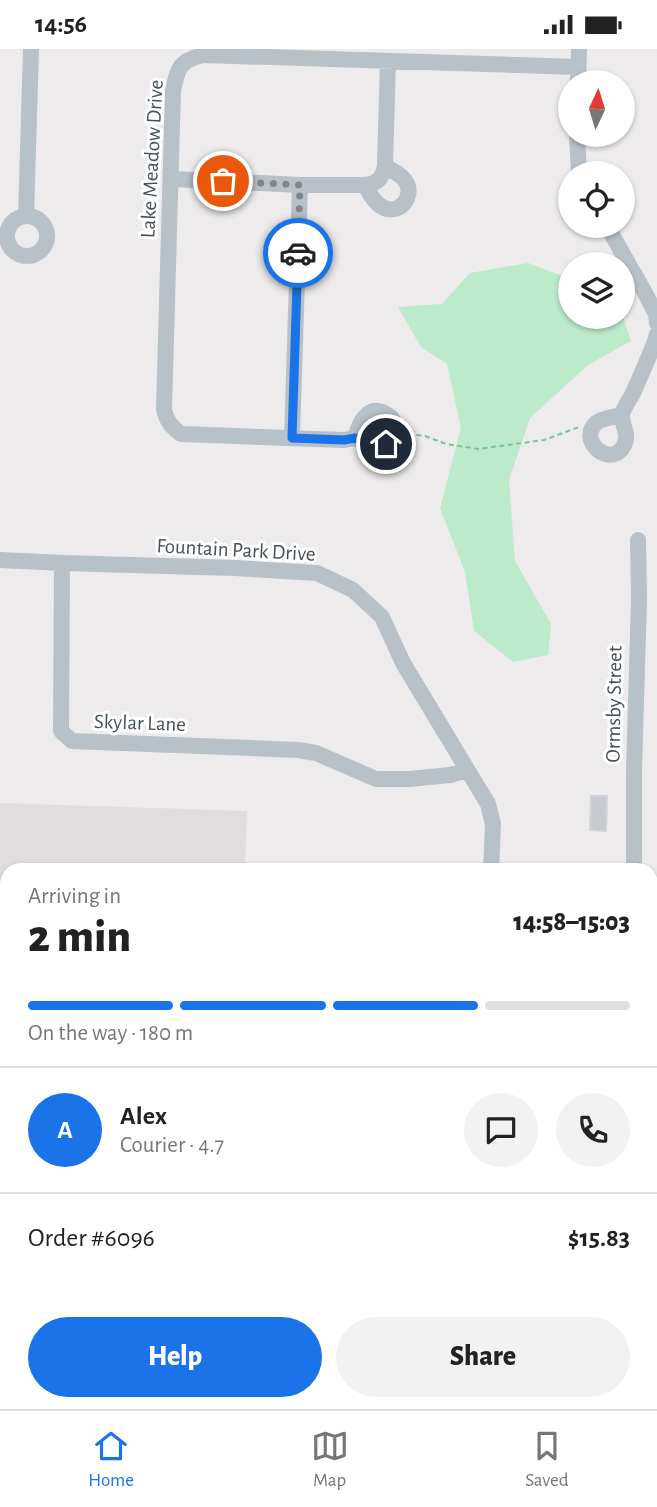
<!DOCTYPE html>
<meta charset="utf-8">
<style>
body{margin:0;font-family:"Alegreya Sans",sans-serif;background:#f2f2f2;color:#222;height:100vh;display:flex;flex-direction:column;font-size:26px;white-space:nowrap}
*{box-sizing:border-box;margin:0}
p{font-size:23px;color:#767676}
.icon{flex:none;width:38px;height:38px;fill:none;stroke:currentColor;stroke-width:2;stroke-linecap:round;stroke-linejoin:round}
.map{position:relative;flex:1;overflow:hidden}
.sheet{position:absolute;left:0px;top:814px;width:658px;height:548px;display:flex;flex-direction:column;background:#fff;border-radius:21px 21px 0 0;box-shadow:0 2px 5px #0004}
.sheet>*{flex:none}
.needle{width:46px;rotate:4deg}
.tools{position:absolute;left:558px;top:21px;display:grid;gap:14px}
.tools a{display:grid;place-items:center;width:77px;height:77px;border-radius:50%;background:#fff;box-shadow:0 2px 5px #0004;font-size:35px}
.pin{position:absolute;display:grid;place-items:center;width:60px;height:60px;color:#fff;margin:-30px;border:4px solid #fff;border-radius:50%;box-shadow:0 2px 7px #0007}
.courier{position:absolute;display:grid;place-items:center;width:70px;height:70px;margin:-35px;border:5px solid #1a73e8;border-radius:50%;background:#fff;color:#222;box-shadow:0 2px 9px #0007}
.headline em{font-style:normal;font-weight:800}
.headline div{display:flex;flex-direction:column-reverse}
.headline{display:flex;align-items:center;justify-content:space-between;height:119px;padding:0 28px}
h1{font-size:46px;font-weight:800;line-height:52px}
.bar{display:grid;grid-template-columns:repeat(4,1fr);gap:10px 7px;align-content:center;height:84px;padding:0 28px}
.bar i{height:9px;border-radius:5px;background:#e0e0e0}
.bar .selected{background:#1a73e8}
.bar p{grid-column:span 4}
.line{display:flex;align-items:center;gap:18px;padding:0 28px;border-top:2px solid #e0e0e0}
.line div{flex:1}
.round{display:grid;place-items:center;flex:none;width:74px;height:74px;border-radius:37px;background:#f2f2f2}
.button{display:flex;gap:14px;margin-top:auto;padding:14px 28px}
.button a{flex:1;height:80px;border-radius:42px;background:#1a73e8;color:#fff;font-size:28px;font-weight:800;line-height:80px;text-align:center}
.button a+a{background:#f2f2f2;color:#222}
.status{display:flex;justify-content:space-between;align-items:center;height:49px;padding:0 35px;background:#fff;direction:ltr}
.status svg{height:19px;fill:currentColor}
.menu{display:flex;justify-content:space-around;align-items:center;height:98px;border-top:2px solid #e0e0e0;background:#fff;font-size:19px;color:#767676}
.menu a{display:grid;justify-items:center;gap:4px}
.menu .selected{color:#1a73e8}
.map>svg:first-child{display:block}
.education{fill:#dfdddd}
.green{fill:#bceacb}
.building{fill:#c6c9ce;stroke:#d0d2d7;stroke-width:2}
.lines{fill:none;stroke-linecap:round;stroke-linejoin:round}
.path{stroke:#77c59a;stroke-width:2;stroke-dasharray:5 3.5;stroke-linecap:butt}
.minor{stroke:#b8c1c7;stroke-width:16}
.done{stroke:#80868b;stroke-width:7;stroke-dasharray:0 12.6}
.route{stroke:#1a73e8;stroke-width:9}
.labels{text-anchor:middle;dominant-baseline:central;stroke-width:6;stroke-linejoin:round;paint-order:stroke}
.street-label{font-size:21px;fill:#455057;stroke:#fff}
</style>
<div class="status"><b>14:56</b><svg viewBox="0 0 49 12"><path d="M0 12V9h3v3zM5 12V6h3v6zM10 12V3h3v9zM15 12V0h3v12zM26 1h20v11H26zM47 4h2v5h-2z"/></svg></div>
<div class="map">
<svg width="657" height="1360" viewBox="0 0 657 1360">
<rect width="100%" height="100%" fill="#eeebec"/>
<path class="education" d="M0,754L247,762L245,821H7V1058H0Z"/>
<path class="green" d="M528,214L570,230V268H623L631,292L588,316L530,369L509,431L515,512L551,575L548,606L513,613L474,582L465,523L440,459L461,379L447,315L421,298L398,258L442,255L470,224Z
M7,1228V1354H159V1360L0,1359V1229Z"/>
<path class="building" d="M591,747H607L606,782L590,781Z"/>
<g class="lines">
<path class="path" d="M408,385L425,387L446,395L478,400L544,391L579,378
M0,1049L7,1050"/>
<path class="minor" d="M578,33L579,0
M577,86L579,124
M171,130L300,136H365C378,134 382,130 385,117L388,12
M365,136C369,143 372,150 378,155C397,171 418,147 404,130C400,125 391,121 385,117
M7 187a20 20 0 1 1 40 0a20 20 0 1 1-40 0Z
M26,167L31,0
M607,177L645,244L656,265L657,274
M622,366C614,368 602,369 596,374C577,392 610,419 623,398C631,385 621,377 622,366C623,360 629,351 632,346C640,329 647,312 654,295L657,285
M292,389L300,136
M355,389C360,370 371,351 392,369C398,387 391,400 371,397C365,395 361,391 355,389C353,389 346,391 344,391L181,385C172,378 166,372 164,360L173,41C178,18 180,11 204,6L578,18
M0,511L62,514L235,519L317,524L353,541L382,568L403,614L488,755L493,775L491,821
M62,514L61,682L72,692L298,701L316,704L376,730H410L450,726L467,721
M634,821V722L639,550L638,491
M7,945L5,1004H7
M0,1065L7,1066
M651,1085H657
M229,1360V1354
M400,1360V1354
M475,1360V1354"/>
</g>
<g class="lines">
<path class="done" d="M223,132L300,136L298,204"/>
<path class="route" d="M298,204L292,389L344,391L355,389L370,397L386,395"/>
</g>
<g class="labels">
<g class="street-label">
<text transform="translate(152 110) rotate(-87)">Lake Meadow Drive</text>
<text transform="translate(236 501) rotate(3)">Fountain Park Drive</text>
<text transform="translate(614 655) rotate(-89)">Ormsby Street</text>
<text transform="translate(140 674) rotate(2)">Skylar Lane</text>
</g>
</g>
</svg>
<div class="tools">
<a><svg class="needle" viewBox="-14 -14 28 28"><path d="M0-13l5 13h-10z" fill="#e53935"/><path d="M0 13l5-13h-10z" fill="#767676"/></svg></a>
<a><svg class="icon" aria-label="locate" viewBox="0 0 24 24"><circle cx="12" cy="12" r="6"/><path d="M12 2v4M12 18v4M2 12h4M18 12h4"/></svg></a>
<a><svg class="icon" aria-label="layers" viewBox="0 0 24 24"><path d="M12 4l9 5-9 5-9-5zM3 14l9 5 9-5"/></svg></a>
</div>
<div class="pin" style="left:223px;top:132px;background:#ea580c"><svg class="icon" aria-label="bag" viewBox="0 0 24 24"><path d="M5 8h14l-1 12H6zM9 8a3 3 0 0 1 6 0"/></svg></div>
<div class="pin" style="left:386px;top:395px;background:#1f2937"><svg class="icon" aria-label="home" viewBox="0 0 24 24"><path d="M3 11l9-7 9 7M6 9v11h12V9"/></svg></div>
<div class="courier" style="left:298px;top:204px"><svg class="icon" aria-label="car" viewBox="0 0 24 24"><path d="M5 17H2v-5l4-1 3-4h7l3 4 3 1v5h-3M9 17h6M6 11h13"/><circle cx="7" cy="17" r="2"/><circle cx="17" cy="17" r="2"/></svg></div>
<section class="sheet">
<div class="headline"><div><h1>2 min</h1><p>Arriving in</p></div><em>14:58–15:03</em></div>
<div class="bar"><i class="selected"></i><i class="selected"></i><i class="selected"></i><i></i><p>On the way · 180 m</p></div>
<div class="line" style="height:126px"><b class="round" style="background:#1a73e8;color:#fff">A</b><div><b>Alex</b><p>Courier · 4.7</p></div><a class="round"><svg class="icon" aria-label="chat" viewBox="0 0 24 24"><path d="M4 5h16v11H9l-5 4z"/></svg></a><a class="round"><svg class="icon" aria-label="phone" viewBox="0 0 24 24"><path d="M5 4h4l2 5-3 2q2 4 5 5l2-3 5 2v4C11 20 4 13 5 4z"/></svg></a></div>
<div class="line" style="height:91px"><div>Order #6096</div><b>$15.83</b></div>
<div class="button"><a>Help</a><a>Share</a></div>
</section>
</div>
<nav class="menu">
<a class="selected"><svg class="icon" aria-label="home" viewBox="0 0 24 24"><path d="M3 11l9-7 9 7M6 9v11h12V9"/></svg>Home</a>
<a><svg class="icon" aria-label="map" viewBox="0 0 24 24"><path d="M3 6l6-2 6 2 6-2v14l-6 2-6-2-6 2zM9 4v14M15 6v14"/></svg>Map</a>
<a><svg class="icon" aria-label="saved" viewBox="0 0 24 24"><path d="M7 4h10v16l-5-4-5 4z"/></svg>Saved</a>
</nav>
